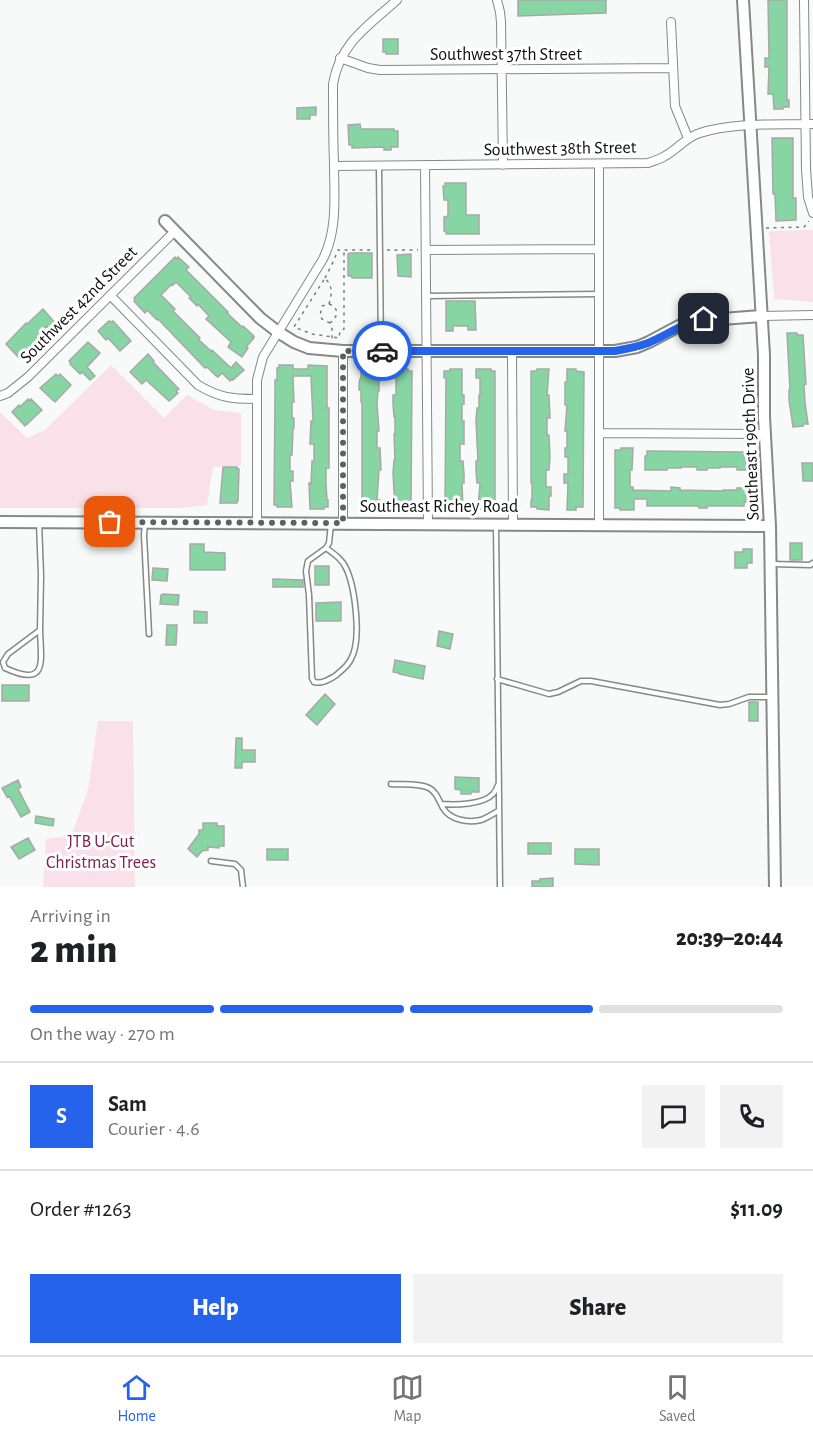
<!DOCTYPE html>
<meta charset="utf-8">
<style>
body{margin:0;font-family:"Alegreya Sans",sans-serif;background:#f2f2f2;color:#202124;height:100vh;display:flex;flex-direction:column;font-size:22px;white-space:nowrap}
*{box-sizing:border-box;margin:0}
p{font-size:20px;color:#757577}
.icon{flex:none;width:33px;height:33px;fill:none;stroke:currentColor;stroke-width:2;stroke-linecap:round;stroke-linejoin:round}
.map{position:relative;height:887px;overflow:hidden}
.panel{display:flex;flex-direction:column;background:#fff;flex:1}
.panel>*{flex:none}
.pin{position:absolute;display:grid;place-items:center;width:51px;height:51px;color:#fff;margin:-26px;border-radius:12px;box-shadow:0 3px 9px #0006}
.courier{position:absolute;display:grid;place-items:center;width:60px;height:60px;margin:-30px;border:4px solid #2563eb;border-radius:50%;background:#fff;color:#222;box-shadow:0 2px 8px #0007}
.headline em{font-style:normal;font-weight:800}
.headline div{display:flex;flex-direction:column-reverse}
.headline{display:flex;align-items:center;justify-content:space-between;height:102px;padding:0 30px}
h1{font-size:39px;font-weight:800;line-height:45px}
.bar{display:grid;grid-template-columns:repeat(4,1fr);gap:9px 6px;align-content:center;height:72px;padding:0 30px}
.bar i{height:8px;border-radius:4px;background:#e0e0e0}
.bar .active{background:#2563eb}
.bar p{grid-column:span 4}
.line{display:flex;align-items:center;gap:15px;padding:0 30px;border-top:2px solid #e0e0e0}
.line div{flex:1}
.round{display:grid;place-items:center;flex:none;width:63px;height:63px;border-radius:0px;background:#f2f2f2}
.action{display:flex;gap:12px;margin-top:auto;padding:12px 30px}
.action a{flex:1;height:69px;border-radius:0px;background:#2563eb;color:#fff;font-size:24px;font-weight:800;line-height:69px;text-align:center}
.action a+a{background:#f2f2f2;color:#202124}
.dock{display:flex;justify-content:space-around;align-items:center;height:84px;border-top:2px solid #e0e0e0;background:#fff;font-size:16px;color:#757577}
.dock a{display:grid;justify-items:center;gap:3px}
.dock .active{color:#2563eb}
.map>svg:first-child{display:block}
.green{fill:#fae1e9}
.building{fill:#86d5a3;stroke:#a6a9a7;stroke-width:1.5}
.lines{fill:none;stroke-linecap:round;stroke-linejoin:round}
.lane-casing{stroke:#868986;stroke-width:7}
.street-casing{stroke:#868986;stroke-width:10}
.secondary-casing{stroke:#868986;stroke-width:14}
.path{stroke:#7b7d7c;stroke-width:1.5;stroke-dasharray:3 4.5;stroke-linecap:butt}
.lane{stroke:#fff;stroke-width:4}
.street{stroke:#fff;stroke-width:8}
.secondary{stroke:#fff;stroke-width:10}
.done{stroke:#5f6160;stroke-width:6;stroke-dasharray:0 10.8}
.route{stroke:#2563eb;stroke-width:8}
.labels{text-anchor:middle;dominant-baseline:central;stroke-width:6;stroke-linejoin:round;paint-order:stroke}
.street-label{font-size:18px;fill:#0d0e0e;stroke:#fff}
.park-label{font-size:18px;fill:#82214c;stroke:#fff}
</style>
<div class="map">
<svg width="813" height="887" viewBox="0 0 813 887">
<rect width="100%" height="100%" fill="#f7faf8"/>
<path class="green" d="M813,230V302L774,299L769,231Z
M111,365L164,418L187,395L214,410L241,413V466L213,467L207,505L180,508H0V412L27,438L45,430Z
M98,721H133L135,887H43L46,839L71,836L88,790Z"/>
<path class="building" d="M518,0H606V13L518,16Z
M768,0H787V100H789V107H783V109H774L773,94H768L769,67H765V58H769Z
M383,39H398V54H386V52H383Z
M316,107V115H310V119H297V108Z
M360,124L361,129H394V131H398V147H391V150H384V147L352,148V145H349L348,125Z
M772,138H793V198H796V220L776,221L775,194H773Z
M445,183H466V215H479V234H446V231H444V217L448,216V200H444L443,186H445Z
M350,253H372V278H352V276H348V254Z
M411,254V277L398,276L397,255Z
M175,257L177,259L178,257L189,267L186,270L228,312L227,313L242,327L243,326L254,336L252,337L254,338L246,347L248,348L242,357L228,347L231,342L206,319L209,316L198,304L197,306L189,298L191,297L176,282L173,285L172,284L161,295L175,309L173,311L200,338L199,340L211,351L212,350L231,368L236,362L244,370L233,380L232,379L230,381L222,373L218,377L216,376L207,367L205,368L158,319L157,320L147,310L145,313L134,301L135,299L134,298Z
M446,301H475L476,330H468V326H453V331H446Z
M43,309L55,323L49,329L47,326L38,335L40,337L37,339L38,340L21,356L20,355L18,357L6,344L26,323L27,324Z
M109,321L111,322L113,321L131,341L120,351L108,338L106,340L98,331Z
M787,333H797V335H803L806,384L804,385L805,402L808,424H803V426L793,427L789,400V390H790Z
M88,342L100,353L87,367L95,376L90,380L82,372L80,374L70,364L71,363L69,361Z
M148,354L154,361L153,362L179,389L176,391L178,393L169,401L146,380L142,384L130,372Z
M279,365H293V369H308V365L327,366V408H329V468H326V484L327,500H328V507H324V509H310L309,483L311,484L312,461H314V444H310L311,421H313L311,376H293L294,402H292V418H294V428H293L292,455H290V471H293V481H290L292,507H277V505H274L275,396V380H277V368H279Z
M361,368L379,369V391H378L377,404L379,431H377V448H380L381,470H379L377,500H380V510H368V507H362V402H361V390H359V383L360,379H361Z
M393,369H408V371H412L411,507H404V509H395L393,473L394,460H395L394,434H395V417H394L393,404V395H396V378H393Z
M450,369H462V395H464V404H462V421H464V444H460V461H463L464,474V483H462L463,509H451V507H445L446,378H444V371H450Z
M476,369H491V371H495V507H487V509H478L480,483H477L476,470V461H478L476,421L477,408H479V395H480V378H476Z
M537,369H549L547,395H549L550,418H547V435H549L550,457L549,470H546V487H551V496H549V510L537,509V507H531V500H532V483H531V371H537Z
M567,369H576V371L584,372L583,507H576V510H567L568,483H564V474H568V457H565V448H567V431H565L567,405H565V382H567Z
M56,374L58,376L60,374L71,385L55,402L40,388Z
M28,399L30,401L31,399L42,410L25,426L12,412L19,405L20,407Z
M621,448H633L632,470H630V487H633V490L671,491V487L680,488V490L723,491V490H737V488H746V502H744V506H707V508H699V506H647V499H634V510H620V508H615V450H621Z
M647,451L744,452V458H746V470H737V467H720V468H707V470H697V467H681V468H667V470H645V456H647Z
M802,463H813V481H803Z
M223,467H237V469H239L238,501H237V503H220Z
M790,543H802V560H790Z
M190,544H204V552L225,553V570H190Z
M743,549H752V563H747V568H735V552H743Z
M315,566H329V585H315Z
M153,568L168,569L167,581L152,580Z
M273,579L303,580V587H273Z
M163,594L179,595L178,605L160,604L161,595Z
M341,602V621H316V603Z
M194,611L207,612V623H194Z
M167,625H177L176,645H166Z
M439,631L453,634L450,649L437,646Z
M395,660L425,666L423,679L399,674V673L393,672Z
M2,685H29V701H2Z
M325,694L335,704L317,725L306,715Z
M749,702H758V721H749Z
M236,738H242V750H255V762H242V768H235Z
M455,777L479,778V792H471V794H461V790L455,789Z
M18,780L21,787L18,789L30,812L21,817L9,796L7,797L2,788Z
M36,816L54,819L53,826L35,823Z
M203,823H217V826H224V846H219V848L208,847V850L202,851L197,857L188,849L199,834V830H203Z
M28,838L35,850L19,859L11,847Z
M528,843H551V854H528Z
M267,849H288V860H267Z
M575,849H599V865L575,864Z
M553,878V887H532V881H540V879Z"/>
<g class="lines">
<g class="lane-casing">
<path id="lane" d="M379,166L381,350
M427,296L599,294
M39,522L41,576L40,630L8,654L3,662L5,668C48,688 41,662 40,630
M145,523L144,535L149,634
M496,525L500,887
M326,548C334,554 342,559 346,568C355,587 362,640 351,659C348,666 341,671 335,676C328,680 322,684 314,682L312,678L309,595L306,571L308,561L326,548L329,543L331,524
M772,564L810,565L813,563
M497,679L549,694L558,692L581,681H591L720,705L729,704L749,697H770
M391,784C403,785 419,783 429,788C437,792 439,801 443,808C450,820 468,823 481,820C487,818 493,814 498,811
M441,804C455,805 483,805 493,794C496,791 497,788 498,785
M211,861L235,864L241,870L243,887"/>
</g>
<g class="street-casing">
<path id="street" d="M497,0L500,12L501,22L503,165
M804,0L806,169L808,197L813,213
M671,22L675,106L688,138
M340,58L368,68L380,70L673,68
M599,164V525
M425,165L428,524
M334,166L648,163C654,161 660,159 665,156C678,149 686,137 700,133C733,122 778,125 813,124
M426,250L599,249
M110,295L198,385C220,398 232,399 257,399
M761,316L813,315
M343,351V523
M512,352L513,524
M0,396L8,393L28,377L175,231
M599,433L765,434
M257,523V380L263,357L323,259C338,229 334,196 334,163C333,137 333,110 333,84C340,43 368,26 397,0"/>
</g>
<g class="secondary-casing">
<path id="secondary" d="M743,0L764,355V417L770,526L775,887
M165,221L260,318L278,332L294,342L309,348L343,351H615L637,347L649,342L681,325L696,321L761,316
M0,522L770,526"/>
</g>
<path class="path" d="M766,228L804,227L809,221
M387,250H418
M325,278L334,260L338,250H373
M329,304C332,293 333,287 325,278L294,327L312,334L339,338L340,331L344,329V250
M330,323L322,319L320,316L322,306L329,304C340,308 338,317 330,323L332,329V342"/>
<use href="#lane" class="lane"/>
<use href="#street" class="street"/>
<use href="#secondary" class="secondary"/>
</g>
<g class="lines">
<path class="done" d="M110,522L343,523V351H382"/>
<path class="route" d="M382,351H615C626,349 637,347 648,343C668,335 682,323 704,319"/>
</g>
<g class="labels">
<g class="street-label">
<text x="506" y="55">Southwest 37th Street</text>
<text transform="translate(560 149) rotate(-1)">Southwest 38th Street</text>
<text transform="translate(79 305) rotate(-45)">Southwest 42nd Street</text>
<text transform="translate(751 444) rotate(-92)">Southeast 190th Drive</text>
<text x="439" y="507">Southeast Richey Road</text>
</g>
<g class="park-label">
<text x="101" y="842">JTB U-Cut<tspan x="101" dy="21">Christmas Trees</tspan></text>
</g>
</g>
</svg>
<div class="pin" style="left:110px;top:522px;background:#ea580c"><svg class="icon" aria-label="bag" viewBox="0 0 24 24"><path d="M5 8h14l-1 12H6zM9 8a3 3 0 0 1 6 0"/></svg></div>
<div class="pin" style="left:704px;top:319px;background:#1f2937"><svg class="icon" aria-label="home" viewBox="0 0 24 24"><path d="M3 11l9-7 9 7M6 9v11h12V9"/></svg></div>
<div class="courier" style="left:382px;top:351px"><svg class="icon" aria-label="car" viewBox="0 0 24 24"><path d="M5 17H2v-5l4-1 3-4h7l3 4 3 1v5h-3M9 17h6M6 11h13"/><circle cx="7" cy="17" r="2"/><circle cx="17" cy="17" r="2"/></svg></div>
</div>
<section class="panel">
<div class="headline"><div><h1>2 min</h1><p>Arriving in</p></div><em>20:39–20:44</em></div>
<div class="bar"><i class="active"></i><i class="active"></i><i class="active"></i><i></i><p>On the way · 270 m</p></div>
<div class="line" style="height:108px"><b class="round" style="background:#2563eb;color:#fff">S</b><div><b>Sam</b><p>Courier · 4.6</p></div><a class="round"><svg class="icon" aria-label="chat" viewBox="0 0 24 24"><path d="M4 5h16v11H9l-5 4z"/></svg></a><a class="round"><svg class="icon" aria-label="phone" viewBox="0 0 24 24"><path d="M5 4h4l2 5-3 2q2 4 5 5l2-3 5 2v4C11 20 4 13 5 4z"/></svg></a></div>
<div class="line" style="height:78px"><div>Order #1263</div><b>$11.09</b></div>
<div class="action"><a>Help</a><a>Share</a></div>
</section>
<nav class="dock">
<a class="active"><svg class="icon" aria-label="home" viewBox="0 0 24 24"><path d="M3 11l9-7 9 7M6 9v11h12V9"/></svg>Home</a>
<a><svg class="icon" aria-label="map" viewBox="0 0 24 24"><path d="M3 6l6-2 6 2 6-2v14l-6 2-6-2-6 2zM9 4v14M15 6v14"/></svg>Map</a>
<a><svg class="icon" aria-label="saved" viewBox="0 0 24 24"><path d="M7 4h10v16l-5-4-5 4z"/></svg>Saved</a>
</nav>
